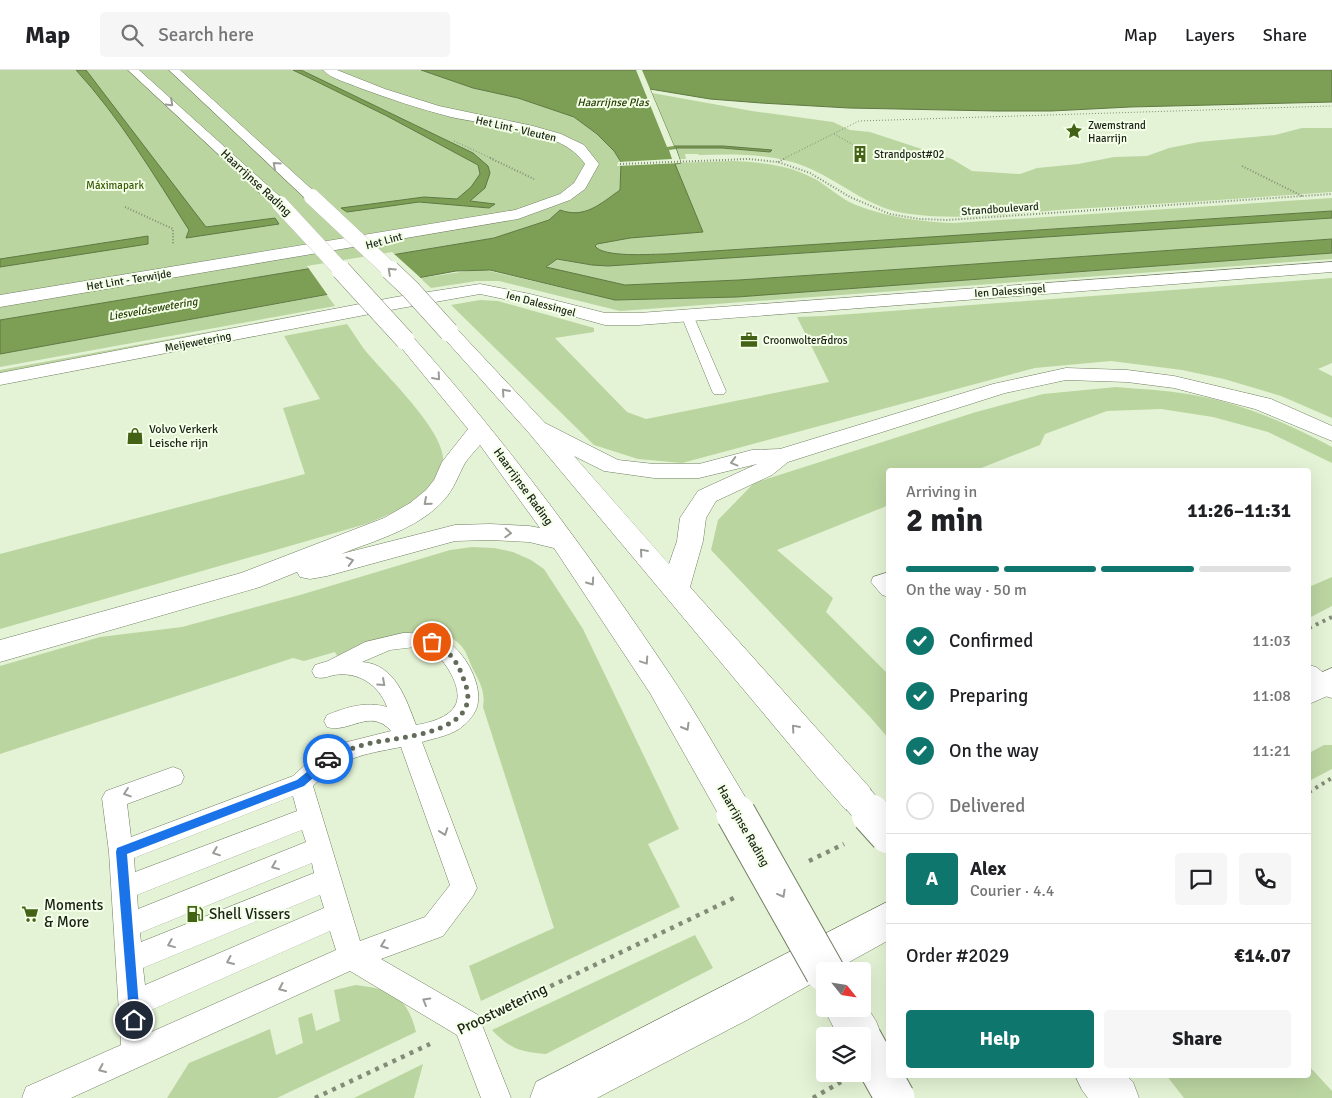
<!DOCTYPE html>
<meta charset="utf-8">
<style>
body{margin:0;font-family:Signika,sans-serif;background:#f6f6f6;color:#202124;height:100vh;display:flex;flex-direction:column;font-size:19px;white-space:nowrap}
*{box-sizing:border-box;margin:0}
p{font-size:16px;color:#757577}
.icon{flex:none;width:28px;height:28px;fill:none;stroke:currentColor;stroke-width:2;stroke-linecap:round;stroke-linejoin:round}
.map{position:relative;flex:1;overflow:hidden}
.sheet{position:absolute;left:886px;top:398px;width:425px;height:610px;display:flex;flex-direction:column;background:#fff;border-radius:5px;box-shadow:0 5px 20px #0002}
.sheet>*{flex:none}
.needle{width:32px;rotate:120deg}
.buttons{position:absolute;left:816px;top:892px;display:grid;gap:10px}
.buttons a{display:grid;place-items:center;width:55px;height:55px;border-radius:5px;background:#fff;box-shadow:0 5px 20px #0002;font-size:25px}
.pin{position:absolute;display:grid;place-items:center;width:42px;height:42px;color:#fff;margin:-21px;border:2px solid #fff;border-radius:50%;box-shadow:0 1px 5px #0007}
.courier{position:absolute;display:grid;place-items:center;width:50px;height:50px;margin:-25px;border:4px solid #1a73e8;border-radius:50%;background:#fff;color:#222;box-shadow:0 1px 6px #0007}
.headline em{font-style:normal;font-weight:800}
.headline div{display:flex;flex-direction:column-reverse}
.headline{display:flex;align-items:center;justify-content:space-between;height:85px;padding:0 20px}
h1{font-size:32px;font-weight:800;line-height:38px}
.bar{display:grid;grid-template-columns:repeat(4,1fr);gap:8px 5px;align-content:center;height:60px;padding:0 20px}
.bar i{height:6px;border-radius:4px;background:#e0e0e0}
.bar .current{background:#0f766e}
.bar p{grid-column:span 4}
.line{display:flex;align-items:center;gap:12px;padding:0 20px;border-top:1px solid #e0e0e0}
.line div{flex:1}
.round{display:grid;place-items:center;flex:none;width:52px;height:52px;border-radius:5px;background:#f6f6f6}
ol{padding:0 20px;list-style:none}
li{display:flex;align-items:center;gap:15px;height:55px}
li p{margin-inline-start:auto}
li .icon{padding:5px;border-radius:50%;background:#0f766e;color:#fff;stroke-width:4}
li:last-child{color:#757577}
li i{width:28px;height:28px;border:2px solid #e0e0e0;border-radius:50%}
.button{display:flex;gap:10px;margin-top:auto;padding:10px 20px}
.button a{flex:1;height:58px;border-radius:5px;background:#0f766e;color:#fff;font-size:20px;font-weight:800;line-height:58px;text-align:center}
.button a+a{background:#f6f6f6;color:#202124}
header{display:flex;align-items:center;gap:30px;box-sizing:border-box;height:70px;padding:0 25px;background:#fff;border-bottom:1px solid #e0e0e0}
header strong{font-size:24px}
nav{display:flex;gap:28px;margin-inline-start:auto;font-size:18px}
.search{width:350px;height:45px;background:#f6f6f6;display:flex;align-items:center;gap:12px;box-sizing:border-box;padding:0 18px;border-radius:5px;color:#757577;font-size:19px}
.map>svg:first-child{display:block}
.green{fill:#bbd5a1}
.water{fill:#7c9e55;stroke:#607943}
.pier{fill:#e4f3d5}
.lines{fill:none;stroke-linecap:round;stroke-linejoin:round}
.service-casing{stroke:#717e63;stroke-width:1}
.pedestrian-casing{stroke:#717e63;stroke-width:1}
.minor-casing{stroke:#717e63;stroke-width:1}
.tertiary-casing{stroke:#717e63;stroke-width:1}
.secondary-casing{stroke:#717e63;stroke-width:1}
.path-far3{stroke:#828c78;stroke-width:1;stroke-dasharray:1 2;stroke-linecap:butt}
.path-far2{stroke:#828c78;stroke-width:2;stroke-dasharray:1 2;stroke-linecap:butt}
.path-far1{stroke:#828c78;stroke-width:4;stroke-dasharray:3 4.5;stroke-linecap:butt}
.path{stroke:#828c78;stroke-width:4.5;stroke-dasharray:4 5.5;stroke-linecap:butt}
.service{fill:#fff;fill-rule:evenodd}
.pedestrian{fill:#fff;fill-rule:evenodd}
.minor{fill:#fff;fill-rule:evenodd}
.tertiary{fill:#fff;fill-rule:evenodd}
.secondary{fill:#fff;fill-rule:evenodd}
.secondary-bridge-far3-casing{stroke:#717e63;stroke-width:16;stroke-linecap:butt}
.secondary-bridge-far2-casing{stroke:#717e63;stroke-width:20;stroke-linecap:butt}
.secondary-bridge-far1-casing{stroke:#717e63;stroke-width:32;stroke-linecap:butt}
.secondary-bridge-casing{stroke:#717e63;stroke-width:41;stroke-linecap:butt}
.secondary-bridge-far3{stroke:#fff;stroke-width:16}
.secondary-bridge-far2{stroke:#fff;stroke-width:19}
.secondary-bridge-far1{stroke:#fff;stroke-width:31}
.secondary-bridge{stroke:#fff;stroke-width:39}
.oneway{stroke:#999c97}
.route{fill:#1a73e8}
.done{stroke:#636b5a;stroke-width:5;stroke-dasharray:0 9}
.labels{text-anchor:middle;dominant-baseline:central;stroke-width:4;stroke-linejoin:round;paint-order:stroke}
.far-water-label{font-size:11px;font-style:italic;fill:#253b03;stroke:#f3ffe7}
.far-poi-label{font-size:11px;fill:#1d2218;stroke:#f3ffe7;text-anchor:start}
.far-street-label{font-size:11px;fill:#1d2218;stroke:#f3ffe7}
.far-park-label{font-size:11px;fill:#3c5b08;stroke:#f3ffe7}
.street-label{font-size:12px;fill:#1d2218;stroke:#f3ffe7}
.poi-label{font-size:12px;fill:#1d2218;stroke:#f3ffe7;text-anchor:start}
.near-poi-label{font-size:15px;fill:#1d2218;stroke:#f3ffe7;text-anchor:start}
.near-street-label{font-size:15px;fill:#1d2218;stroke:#f3ffe7}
</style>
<header>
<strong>Map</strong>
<div class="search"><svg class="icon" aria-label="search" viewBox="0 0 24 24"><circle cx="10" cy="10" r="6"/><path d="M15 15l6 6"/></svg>Search here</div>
<nav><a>Map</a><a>Layers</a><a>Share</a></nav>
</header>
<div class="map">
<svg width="1332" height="1028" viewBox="0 0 1332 1028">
<rect width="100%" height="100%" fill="#e4f3d5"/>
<path class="green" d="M0,0H421L473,18L518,28L574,47L597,64L614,81L621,92L620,120C600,134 585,149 560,140L549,150L494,168L0,250Z
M652,23L752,41L833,52L850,60L870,62L952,89L972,101L1020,104L1037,98L1078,94L1114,87L1147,86L1169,78L1199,72L1275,65L1302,58H1332V122C1245,128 1158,134 1072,139C1018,143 963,151 910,144C872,140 844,114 811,99C776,83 736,84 699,85L698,84H685L686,89H680L676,78H722L769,82L772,80L723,76H674Z
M731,91C761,92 791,95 817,110C830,118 841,129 856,135C887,147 921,152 954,153L1332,128V141L667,184H613L597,180L595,176C604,166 684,163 703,162L674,93Z
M1332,148V169L918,198L739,210L625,215L546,198L557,189L592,195L608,196Z
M1332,183V189L620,241L499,211H477L431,218L420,208L481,199L615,230L737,227Z
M1332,208V293L1318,299L1332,306V348L1281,326L1224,309L1182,300L1111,291L1035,298L682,393L638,389L594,375L451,235L480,230L498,231L594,258V262L555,268L627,342L646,349L829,312L797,247L824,246Z
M327,225L335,236L0,297V284Z
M337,238L338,241L0,303V300Z
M347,254C353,262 358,271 364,279C383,303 448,363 443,393C437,426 393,443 366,454L0,559V484L305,404L283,338L320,329L284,266Z
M1116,317C1140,319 1164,320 1188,324C1239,332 1287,353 1332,377V393L1268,362L1213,347L1161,339L1107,341L1045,364L1040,375L976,400H889V435L777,480L833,528L826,542L889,605V669L871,648L711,480L718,450L754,413L976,342L1043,324Z
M472,477L494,478L513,482L531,490L544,499L583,559L679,759L648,774L680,837L481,931L469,896L554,858L483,637C486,620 478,610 471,595C469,590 467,585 465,581C440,541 369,574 337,586L335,582L304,591L293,588L0,684V596L100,567L182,557L300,525L450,480Z
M1332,507V536L1309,548V517Z
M1324,675H1332V699L1309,711V683Z
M695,865L713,898L546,984C520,982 510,979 492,960Z
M356,915C390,919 407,925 416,962L277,1028H167L189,993L270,959L276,985L303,973L298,948L312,943L316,961L340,951L334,920Z
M423,994L414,1028H354Z
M1309,996L1332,1021V1028H1184L1166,1005H1309Z"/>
<path class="water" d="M76,0H86L206,157L275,148L279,154L186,168L189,160C154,105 120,48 76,0Z
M293,0H301L473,83L488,96L490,103L485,118L470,131L495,134L489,138L419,132L347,142L341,138L424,127L457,129L471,117L480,104L478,95L387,46Z
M421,0H1332V32L1130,37L1051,41H997L849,38L761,33L710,29L650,19L674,76H723L772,80L770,82L722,78H676L681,93L675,94L703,162L630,168L597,174L595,176C603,188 652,184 667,184L1332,141V148L608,196L592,195L557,189L546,197L625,215L739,210L918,198L1332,169V183L737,227L615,230L490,200L456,201L0,284V250L494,168L549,150L560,140C585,149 600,134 620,120L621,92L614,81L597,64L574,47L518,28L473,18Z
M148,166V174L0,197V189Z"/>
<path class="pier" d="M636,0H642L674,76L667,77Z
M676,79L681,93L617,96L618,92L672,89L669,80Z
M392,182L423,210L329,227L307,196Z"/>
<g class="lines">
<g class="service-casing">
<path id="service" d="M687,241L693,245L726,321L724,324H714L712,321L681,245Z
M889,502V527L882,525L871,512L873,507Z
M403,563C417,563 431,564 444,570C463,579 481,611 478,632C477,641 471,649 464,655C454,665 435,668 422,672L477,818L473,826L443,866L381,889L478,945L511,1028H481L457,965L350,901L71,1028H22L26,1017L121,975L109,782L102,728L106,721L173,697L181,700L184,707L181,714L127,734L131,767L293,706L317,684L335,675L391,661C370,637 349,664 327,657L324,651L327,645C347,637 366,631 387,637C379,615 358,601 334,605C326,607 323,609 315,607L312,601L315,595L328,591L365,572ZM416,577C421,578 426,579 431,581C445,589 463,618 456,634C450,648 428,653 416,655C406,629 395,594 362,592L390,580ZM401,677L450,815L425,847L360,871L313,716C344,686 361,685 401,677ZM293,726L297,741L135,802L134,788ZM302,760L306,772L138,839L137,825ZM312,793L314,803L141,872L140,863ZM320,825L324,838L145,915L143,898ZM330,861L336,880L149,963L147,942Z
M1309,595L1316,597L1332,609V628L1325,626L1309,614Z"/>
</g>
<g class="pedestrian-casing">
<path id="pedestrian" d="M323,0H337L385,19L439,36L533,56L561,64L584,75L599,94L585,119L570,130L518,149L0,237V225L515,140L560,124L574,113L585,94C563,59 490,56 451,47C420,39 390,29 360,18C349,13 331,9 323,0Z"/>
</g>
<g class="minor-casing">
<path id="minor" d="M1332,192V202L639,255H605L528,234L480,224L396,239L0,315V303L396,227L480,214L530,224L605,243H639Z"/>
</g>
<g class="tertiary-casing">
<path id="tertiary" d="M1332,598V624L1309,634V608Z
M889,831V870L833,901H825V906L747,950L597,1028H530L536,1012Z"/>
</g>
<g class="secondary-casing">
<path id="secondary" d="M128,0H139L285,131L288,134L285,137H275Z
M169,0H180L317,124L320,127L317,130H307Z
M449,256L456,258L545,353L618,390L654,394H699L752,380L780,379L993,314L1066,298L1127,300L1174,306L1271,329L1332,356V371L1255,339L1174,318L1127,312L1066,310L1005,323L788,392L772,405L716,431L706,448L703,471L690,517L870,718L875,729L870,740L858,744L846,740L815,705L529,363L442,266L439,262L442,258ZM574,386L604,401L654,408H699L757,394L698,421L680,448L677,471L669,494Z
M405,264L412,266C507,372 592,488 671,606C697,644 720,686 744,725L749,736L744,747L732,751L720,747L650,623L554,478L529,472L490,470L455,471L327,506L310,509L300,507L297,502L260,517L0,592V570L241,503L384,448L410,433L426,420L434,410L442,392L468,359L395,270L398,266ZM480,375L540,458L529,456L490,454L455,455L341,484C376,470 418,459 444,430C454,419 458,406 465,393C469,387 475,381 480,375Z
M862,929L876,951L882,966L876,981L862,986V966H838L824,939H862Z
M1075,1005H1126L1133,1012L1139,1028H1088L1082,1020Z"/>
</g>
<path class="path-far3" d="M834,64L866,82
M454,71L493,89
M740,89H752
M783,89L859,51L1332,36"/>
<path class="path-far2" d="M490,88L534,109
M778,92L786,88
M620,94L749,89L778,92L810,103L850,127L890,144L919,149L947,150L1332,124
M1242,96L1302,126
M125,137L173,159V175"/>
<path class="path-far1" d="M1309,558L1332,547
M1309,722L1332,708"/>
<path class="path" d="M809,791L844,774
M499,941L736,827
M315,1028L430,974
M813,1028L841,1012"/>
<use href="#service" class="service"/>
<use href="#pedestrian" class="pedestrian"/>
<use href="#minor" class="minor"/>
<use href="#tertiary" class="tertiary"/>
<use href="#secondary" class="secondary"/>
<g class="secondary-bridge-far3-casing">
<path id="secondary-bridge-far3" d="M312,127L391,201
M280,134L342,201"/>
</g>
<g class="secondary-bridge-far2-casing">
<path id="secondary-bridge-far2" d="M341,200L405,270
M390,200L410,219L449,262"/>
</g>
<g class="secondary-bridge-far1-casing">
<path id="secondary-bridge-far1" d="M858,729L872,745
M732,736L737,745"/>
</g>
<g class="secondary-bridge-casing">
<path id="secondary-bridge" d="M736,744L825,902
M871,744L889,764
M862,969L895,1028"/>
</g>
<use href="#secondary-bridge-far3" class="secondary-bridge-far3"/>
<use href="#secondary-bridge-far2" class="secondary-bridge-far2"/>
<use href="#secondary-bridge-far1" class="secondary-bridge-far1"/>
<use href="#secondary-bridge" class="secondary-bridge"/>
</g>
<defs><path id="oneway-chevron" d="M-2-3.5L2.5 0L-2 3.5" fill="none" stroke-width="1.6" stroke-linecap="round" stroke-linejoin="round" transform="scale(1.25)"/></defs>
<g class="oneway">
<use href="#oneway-chevron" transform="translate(170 33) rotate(43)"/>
<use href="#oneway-chevron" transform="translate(276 95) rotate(-138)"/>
<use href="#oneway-chevron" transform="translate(391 201) rotate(-137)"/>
<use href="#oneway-chevron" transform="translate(437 307) rotate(49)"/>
<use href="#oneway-chevron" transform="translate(505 322) rotate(-132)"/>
<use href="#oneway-chevron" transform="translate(734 392) rotate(165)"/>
<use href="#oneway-chevron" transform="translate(427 432) rotate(139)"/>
<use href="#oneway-chevron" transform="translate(508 463) rotate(3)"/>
<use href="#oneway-chevron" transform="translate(643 482) rotate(-131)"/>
<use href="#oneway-chevron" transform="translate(350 491) rotate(-15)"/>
<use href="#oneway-chevron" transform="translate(591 512) rotate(55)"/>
<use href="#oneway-chevron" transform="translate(645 591) rotate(56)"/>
<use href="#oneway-chevron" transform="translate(382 613) rotate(42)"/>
<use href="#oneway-chevron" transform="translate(686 657) rotate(60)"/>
<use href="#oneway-chevron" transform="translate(795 658) rotate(-131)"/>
<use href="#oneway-chevron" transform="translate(127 723) rotate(161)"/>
<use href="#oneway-chevron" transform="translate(444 762) rotate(70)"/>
<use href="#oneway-chevron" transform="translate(216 782) rotate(159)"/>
<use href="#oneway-chevron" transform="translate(275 796) rotate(158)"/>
<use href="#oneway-chevron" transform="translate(782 824) rotate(61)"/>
<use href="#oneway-chevron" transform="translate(171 874) rotate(158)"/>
<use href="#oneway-chevron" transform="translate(384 875) rotate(160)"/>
<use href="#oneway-chevron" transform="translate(230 891) rotate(156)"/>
<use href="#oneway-chevron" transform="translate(282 918) rotate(156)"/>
<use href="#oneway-chevron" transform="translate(426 931) rotate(-150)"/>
<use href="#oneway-chevron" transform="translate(102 999) rotate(156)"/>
</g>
<path class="route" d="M328,685L331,686V692L304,716L127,784L140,950L138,955L134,957L130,955L116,782L117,778L297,710Z"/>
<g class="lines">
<path class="done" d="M328,689C339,682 358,676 371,673C400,667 481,663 466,616C458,592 453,584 432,572"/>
</g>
<defs>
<g id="sight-bare" transform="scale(1.35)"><path d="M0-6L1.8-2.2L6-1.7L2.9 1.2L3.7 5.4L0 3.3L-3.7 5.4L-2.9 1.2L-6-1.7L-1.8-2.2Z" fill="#436216" stroke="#f3ffe7" stroke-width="2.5" paint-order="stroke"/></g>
<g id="building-bare" transform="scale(1.35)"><path d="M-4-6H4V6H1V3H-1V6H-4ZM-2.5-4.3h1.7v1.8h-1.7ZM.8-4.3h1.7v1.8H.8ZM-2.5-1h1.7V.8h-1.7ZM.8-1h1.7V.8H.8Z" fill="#436216" stroke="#f3ffe7" stroke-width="2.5" paint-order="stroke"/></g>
<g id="office-bare" transform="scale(1.35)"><path d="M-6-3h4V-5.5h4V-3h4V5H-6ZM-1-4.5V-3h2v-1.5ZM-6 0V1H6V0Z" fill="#436216" stroke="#f3ffe7" stroke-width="2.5" paint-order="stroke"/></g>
<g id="shop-bare" transform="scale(1.35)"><path d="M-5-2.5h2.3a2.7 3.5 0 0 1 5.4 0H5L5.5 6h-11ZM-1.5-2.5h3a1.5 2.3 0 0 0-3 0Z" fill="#436216" stroke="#f3ffe7" stroke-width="2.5" paint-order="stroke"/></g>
<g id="supermarket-bare" transform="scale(1.35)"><path d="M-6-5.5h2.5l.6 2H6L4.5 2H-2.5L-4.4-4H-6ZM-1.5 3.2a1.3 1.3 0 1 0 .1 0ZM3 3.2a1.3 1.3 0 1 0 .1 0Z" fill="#436216" stroke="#f3ffe7" stroke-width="2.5" paint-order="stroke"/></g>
<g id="fuel-bare" transform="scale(1.35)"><path d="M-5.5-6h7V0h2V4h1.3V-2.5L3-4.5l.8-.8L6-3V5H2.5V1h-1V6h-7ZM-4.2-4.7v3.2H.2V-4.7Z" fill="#436216" stroke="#f3ffe7" stroke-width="2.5" paint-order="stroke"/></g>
</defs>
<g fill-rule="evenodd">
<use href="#sight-bare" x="1074" y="61"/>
<use href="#building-bare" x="860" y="84"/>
<use href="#office-bare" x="749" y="270"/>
<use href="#shop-bare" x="135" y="366"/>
<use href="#supermarket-bare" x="30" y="844"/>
<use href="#fuel-bare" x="195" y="844"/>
</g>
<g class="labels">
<g class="far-water-label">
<text x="613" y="32">Haarrijnse Plas</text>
<text transform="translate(153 239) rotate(-10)">Liesveldsewetering</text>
</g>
<g class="far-poi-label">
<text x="1088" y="55">Zwemstrand<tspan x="1088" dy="13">Haarrijn</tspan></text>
<text x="874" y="84">Strandpost#02</text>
<text x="763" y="270">Croonwolter&amp;dros</text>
</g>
<g class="far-street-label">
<text transform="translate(516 59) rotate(13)">Het Lint - Vleuten</text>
<text transform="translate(1000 139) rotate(-4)">Strandboulevard</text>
<text transform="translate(384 171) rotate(-15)">Het Lint</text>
<text transform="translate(129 210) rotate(-9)">Het Lint - Terwijde</text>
<text transform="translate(1010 221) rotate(-4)">Ien Dalessingel</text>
<text transform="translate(541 234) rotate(15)">Ien Dalessingel</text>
<text transform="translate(198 272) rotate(-11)">Meijewetering</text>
</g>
<g class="far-park-label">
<text x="115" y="115">Máximapark</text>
</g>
<g class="street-label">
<text transform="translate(256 113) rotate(43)">Haarrijnse Rading</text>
<text transform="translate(523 417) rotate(54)">Haarrijnse Rading</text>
<text transform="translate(743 756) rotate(60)">Haarrijnse Rading</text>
</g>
<g class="poi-label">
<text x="149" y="359">Volvo Verkerk<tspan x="149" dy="14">Leische rijn</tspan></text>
</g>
<g class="near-poi-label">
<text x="44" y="835">Moments<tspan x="44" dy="17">&amp; More</tspan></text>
<text x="209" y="844">Shell Vissers</text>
</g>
<g class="near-street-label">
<text transform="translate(502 939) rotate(-26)">Proostwetering</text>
</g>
</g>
</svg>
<div class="buttons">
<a><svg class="needle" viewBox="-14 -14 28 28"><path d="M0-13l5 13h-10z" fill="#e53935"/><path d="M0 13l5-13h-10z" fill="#757577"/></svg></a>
<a><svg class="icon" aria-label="layers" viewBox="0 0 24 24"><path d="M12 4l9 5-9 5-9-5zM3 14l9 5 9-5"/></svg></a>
</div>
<div class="pin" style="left:432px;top:572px;background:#ea580c"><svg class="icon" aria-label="bag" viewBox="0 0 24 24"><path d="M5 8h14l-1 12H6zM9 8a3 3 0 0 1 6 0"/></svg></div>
<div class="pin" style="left:134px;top:950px;background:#1f2937"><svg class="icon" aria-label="home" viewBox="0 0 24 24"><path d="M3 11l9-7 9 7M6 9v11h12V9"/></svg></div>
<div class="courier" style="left:328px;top:689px"><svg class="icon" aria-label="car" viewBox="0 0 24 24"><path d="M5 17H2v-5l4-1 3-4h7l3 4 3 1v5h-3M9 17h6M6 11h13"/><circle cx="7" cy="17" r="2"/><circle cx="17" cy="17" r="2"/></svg></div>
<section class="sheet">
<div class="headline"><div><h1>2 min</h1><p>Arriving in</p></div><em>11:26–11:31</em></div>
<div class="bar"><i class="current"></i><i class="current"></i><i class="current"></i><i></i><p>On the way · 50 m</p></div>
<ol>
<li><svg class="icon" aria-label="check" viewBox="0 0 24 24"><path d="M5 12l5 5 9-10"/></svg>Confirmed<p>11:03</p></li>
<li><svg class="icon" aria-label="check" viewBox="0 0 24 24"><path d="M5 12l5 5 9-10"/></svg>Preparing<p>11:08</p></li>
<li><svg class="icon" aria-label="check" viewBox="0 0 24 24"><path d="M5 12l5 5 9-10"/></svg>On the way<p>11:21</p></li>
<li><i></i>Delivered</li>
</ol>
<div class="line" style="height:90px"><b class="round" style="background:#0f766e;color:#fff">A</b><div><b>Alex</b><p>Courier · 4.4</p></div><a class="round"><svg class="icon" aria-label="chat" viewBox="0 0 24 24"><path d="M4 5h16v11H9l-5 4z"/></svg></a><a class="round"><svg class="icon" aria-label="phone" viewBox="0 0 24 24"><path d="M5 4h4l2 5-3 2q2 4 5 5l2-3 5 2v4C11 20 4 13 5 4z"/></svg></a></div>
<div class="line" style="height:65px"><div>Order #2029</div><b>€14.07</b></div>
<div class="button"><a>Help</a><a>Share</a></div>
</section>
</div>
